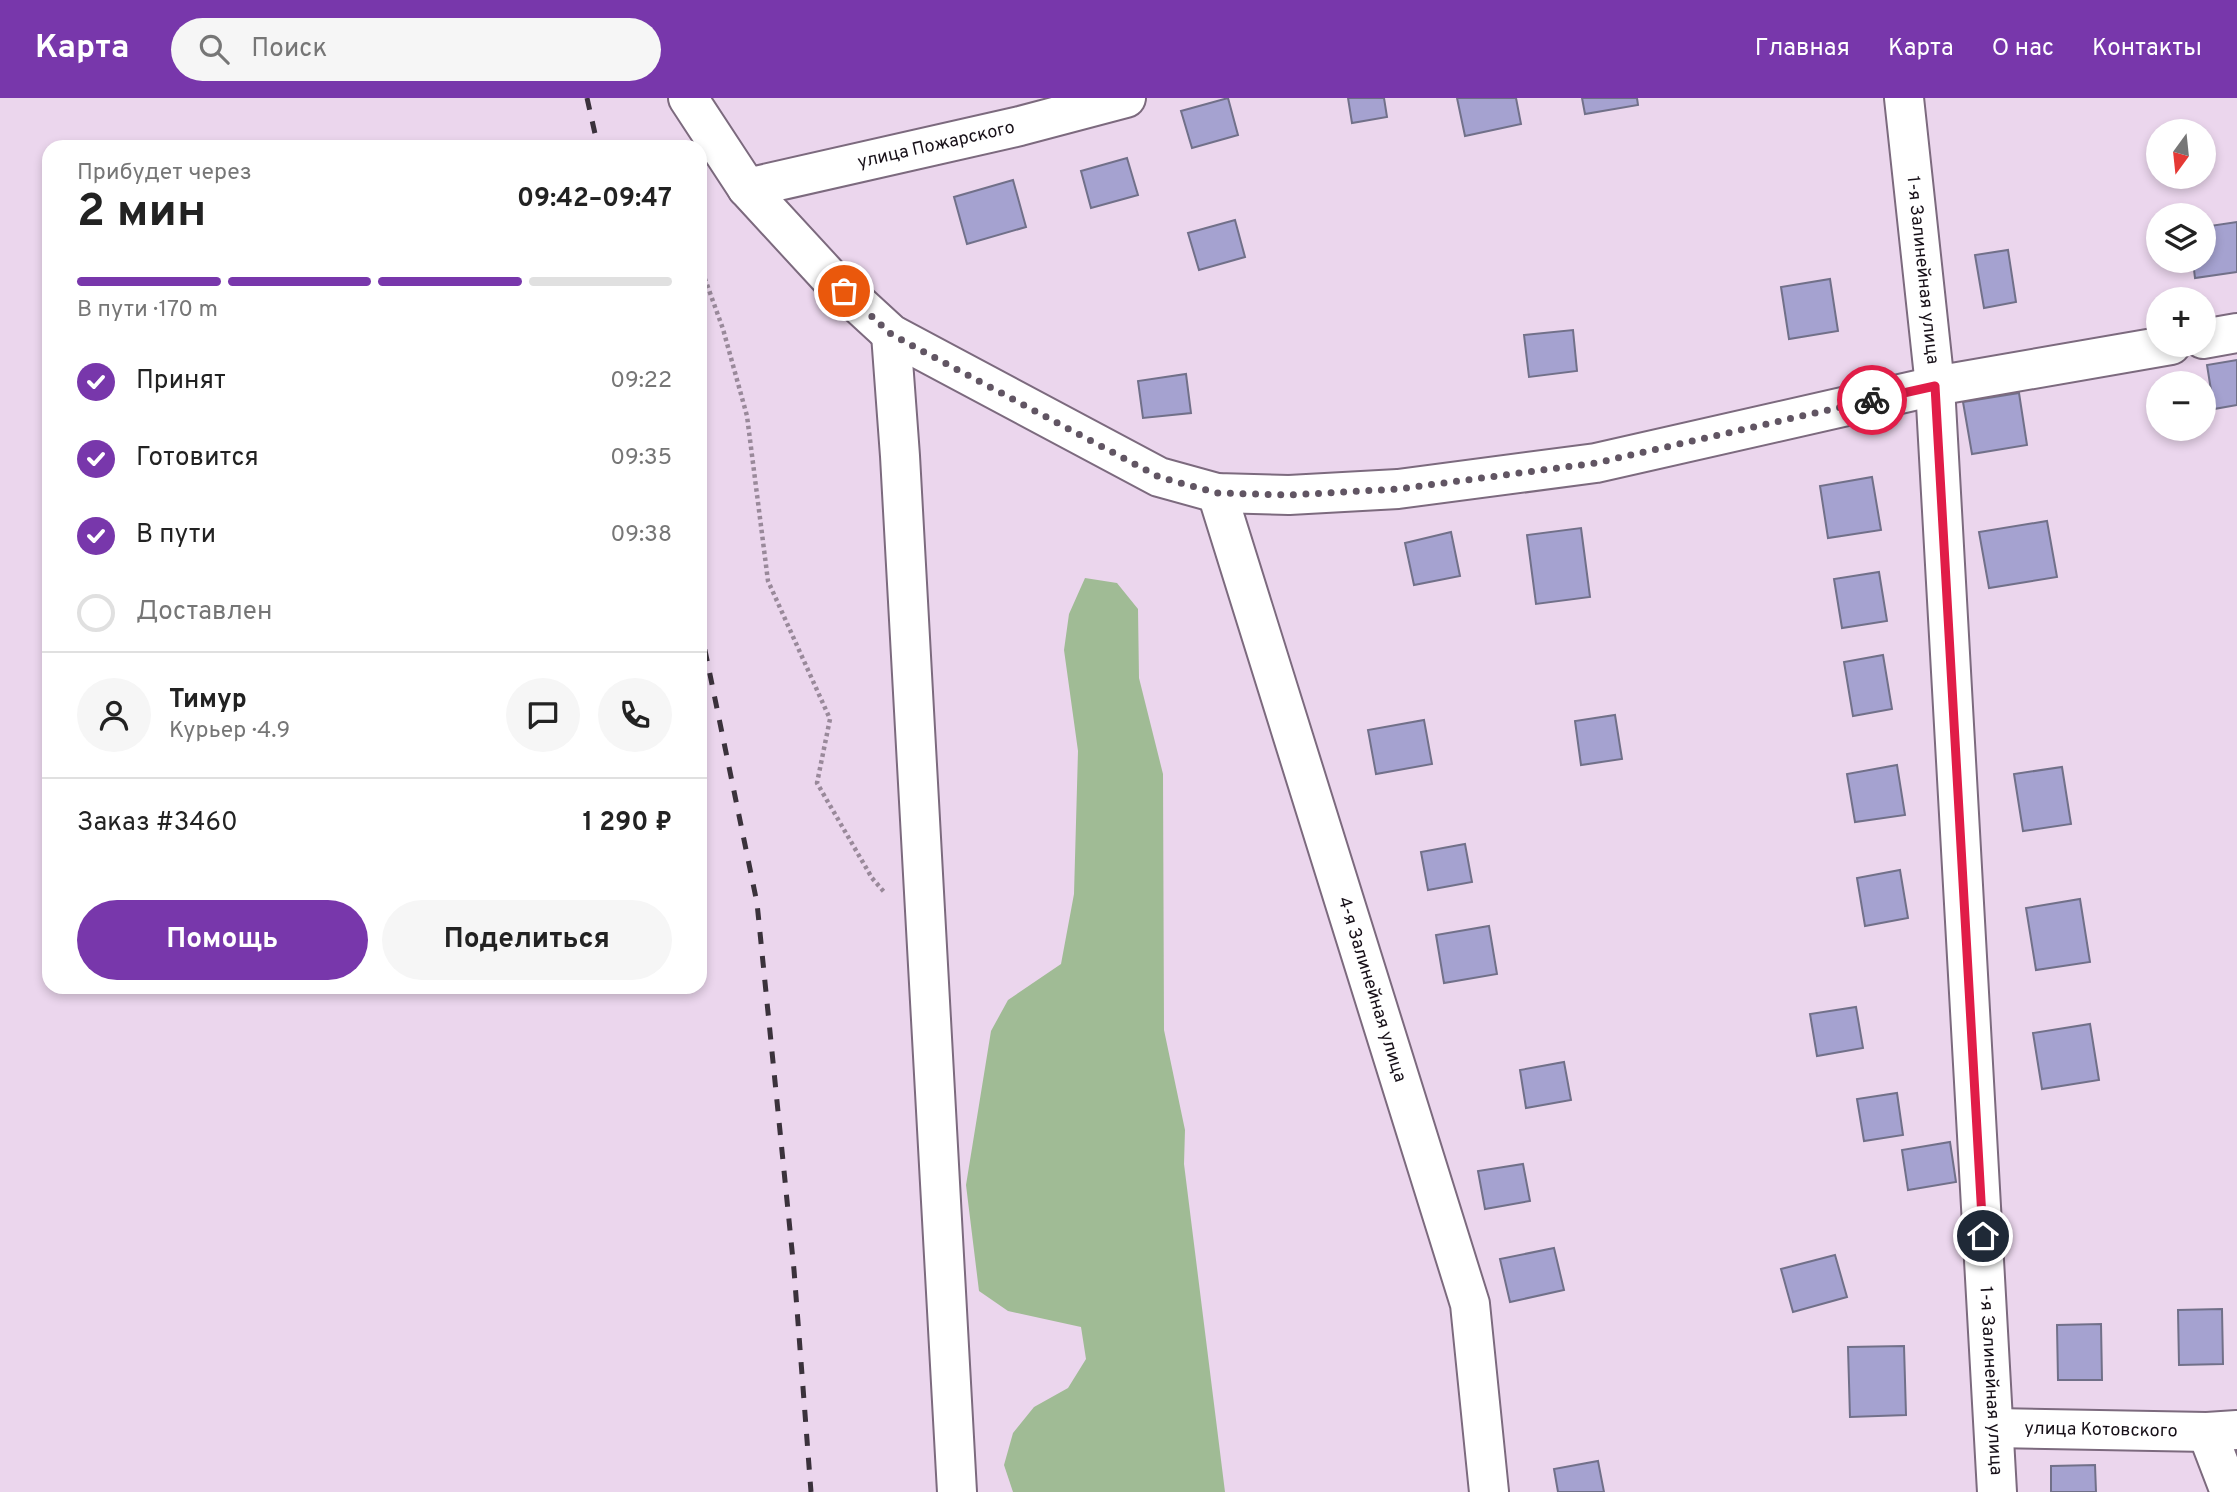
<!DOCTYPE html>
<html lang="ru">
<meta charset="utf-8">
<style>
body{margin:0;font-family:Overpass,sans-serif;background:#f6f6f6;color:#222;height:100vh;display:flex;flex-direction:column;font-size:26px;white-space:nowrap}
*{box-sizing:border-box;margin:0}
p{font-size:23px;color:#767676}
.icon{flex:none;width:38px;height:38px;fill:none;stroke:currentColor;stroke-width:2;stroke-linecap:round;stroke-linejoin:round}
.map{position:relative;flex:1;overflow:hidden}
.sheet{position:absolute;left:42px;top:42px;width:665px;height:854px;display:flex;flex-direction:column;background:#fff;border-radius:21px;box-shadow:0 4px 10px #0003}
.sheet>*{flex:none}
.needle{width:46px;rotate:195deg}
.controls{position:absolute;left:2146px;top:21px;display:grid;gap:14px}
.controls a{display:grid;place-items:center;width:70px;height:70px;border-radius:50%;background:#fff;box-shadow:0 4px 10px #0003;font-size:35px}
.pin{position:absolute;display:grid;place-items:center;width:60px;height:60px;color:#fff;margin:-30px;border:4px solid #fff;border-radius:50%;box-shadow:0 2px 7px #0007}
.courier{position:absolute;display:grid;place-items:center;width:70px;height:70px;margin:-35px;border:5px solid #e11d48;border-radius:50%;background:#fff;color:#222;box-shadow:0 2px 9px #0007}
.summary em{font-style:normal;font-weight:700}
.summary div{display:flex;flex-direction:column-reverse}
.summary{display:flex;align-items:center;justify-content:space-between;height:119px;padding:0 35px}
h1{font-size:46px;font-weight:700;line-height:52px}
.bar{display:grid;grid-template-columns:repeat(4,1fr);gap:10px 7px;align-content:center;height:84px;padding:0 35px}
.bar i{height:9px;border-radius:5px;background:#e0e0e0}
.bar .selected{background:#7837ab}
.bar p{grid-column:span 4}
.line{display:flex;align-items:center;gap:18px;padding:0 35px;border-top:2px solid #e0e0e0}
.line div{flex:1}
.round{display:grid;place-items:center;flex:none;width:74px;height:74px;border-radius:37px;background:#f6f6f6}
ol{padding:0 35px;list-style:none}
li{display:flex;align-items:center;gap:21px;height:77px}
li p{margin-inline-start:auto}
li .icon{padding:7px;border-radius:50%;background:#7837ab;color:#fff;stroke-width:4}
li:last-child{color:#767676}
li i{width:38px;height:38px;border:4px solid #e0e0e0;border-radius:50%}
.action{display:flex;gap:14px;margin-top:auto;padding:14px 35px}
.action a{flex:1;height:80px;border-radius:42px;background:#7837ab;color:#fff;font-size:28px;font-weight:700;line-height:80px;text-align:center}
.action a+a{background:#f6f6f6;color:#222}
header{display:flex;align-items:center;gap:42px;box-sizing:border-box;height:98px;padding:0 35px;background:#7837ab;color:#fff}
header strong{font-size:33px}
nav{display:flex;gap:38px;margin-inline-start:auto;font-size:24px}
.search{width:490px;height:63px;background:#f6f6f6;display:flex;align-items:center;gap:18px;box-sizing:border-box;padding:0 24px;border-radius:38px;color:#767676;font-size:26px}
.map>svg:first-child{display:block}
.green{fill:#a0bb95}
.building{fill:#a5a2d0;stroke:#717089;stroke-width:2}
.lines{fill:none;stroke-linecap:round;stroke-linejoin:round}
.minor-casing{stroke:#7c6a7e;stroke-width:42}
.path{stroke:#99899a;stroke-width:4.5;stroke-dasharray:3.5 3.5;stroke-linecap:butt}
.minor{stroke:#fff;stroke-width:38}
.rail{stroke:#3b323c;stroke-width:5;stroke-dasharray:12 12;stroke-linecap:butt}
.done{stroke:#615563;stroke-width:7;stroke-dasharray:0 12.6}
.route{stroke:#e11d48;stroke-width:9}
.labels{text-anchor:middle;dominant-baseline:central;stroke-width:5;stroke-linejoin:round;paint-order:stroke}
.street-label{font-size:18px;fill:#171018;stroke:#f8e3fa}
</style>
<header>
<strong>Карта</strong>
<div class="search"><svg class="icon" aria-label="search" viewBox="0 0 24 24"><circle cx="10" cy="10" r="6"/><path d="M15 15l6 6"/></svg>Поиск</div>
<nav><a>Главная</a><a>Карта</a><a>О нас</a><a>Контакты</a></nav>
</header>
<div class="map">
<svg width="2237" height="1394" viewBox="0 0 2237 1394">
<rect width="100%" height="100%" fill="#ebd6ed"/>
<path class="green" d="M1085,480L1117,485L1138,511L1139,580L1163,676L1164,932L1185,1032L1184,1066L1225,1394H1013L1004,1367L1013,1335L1034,1309L1068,1290L1086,1261L1081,1229L1008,1213L979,1193L966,1087L991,933L1008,902L1061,866L1074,796L1078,653L1064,552L1069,516Z"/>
<path class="building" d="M1228,0L1238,37L1192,50L1181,13Z
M1348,0H1384L1387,19L1352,25Z
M1457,0H1516L1521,26L1465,38Z
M1582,0H1637L1638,7L1585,16Z
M1127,60L1138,97L1091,110L1081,73Z
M1013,82L1026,129L967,146L954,99Z
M1235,122L1245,159L1199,172L1188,135Z
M2237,124V174L2195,180L2193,163H2203V129Z
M2008,152L2016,204L1984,210L1975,157Z
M1830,181L1838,233L1789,241L1781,189Z
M1573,232L1577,273L1529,279L1524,237Z
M2237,262V307L2214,311L2207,267Z
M1186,276L1191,315L1143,320L1138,283Z
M2019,295L2027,347L1972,356L1963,304Z
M1872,379L1881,432L1828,440L1820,388Z
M2047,423L2057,479L1989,490L1979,434Z
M1581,430L1590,499L1536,506L1527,437Z
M1451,434L1460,478L1414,487L1405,445Z
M1879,474L1887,523L1842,530L1834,481Z
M1883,557L1892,611L1853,618L1844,564Z
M1615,617L1622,661L1581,667L1575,623Z
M1424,622L1432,666L1376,676L1368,632Z
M1897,667L1905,717L1855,724L1847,676Z
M2062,669L2071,726L2023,733L2014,676Z
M1465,746L1472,784L1428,792L1421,754Z
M1900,772L1908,820L1865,828L1857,780Z
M2080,801L2090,864L2036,872L2026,810Z
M1489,828L1497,876L1444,885L1436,837Z
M1856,909L1863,950L1817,958L1810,916Z
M2090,926L2099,982L2042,991L2033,935Z
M1564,964L1571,1002L1526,1010L1520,972Z
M1897,995L1903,1037L1864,1043L1857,1001Z
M1950,1044L1956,1084L1908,1092L1902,1052Z
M1523,1066L1530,1103L1485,1111L1478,1073Z
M1554,1150L1564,1192L1510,1204L1500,1161Z
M1835,1157L1847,1199L1793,1214L1781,1171Z
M2222,1211L2223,1266L2179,1267L2178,1212Z
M2101,1226L2102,1282H2058L2057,1227Z
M1904,1248L1906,1317L1850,1319L1848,1249Z
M1598,1363L1604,1394H1558L1554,1371Z
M2095,1367L2096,1394H2051V1368Z"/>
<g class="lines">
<g class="minor-casing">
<g id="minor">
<path d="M688,0L747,90L829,179L891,236L1159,379L1217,395L1289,397L1398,391L1596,365L1935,288L2171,247"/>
<path id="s1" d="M1904,0L1935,288L1997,1394"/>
<path id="s2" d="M747,90L1020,28L1126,0"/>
<path d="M891,236L900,358L957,1394"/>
<path d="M2203,241L2237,235"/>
<path id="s3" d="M1217,395L1470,1206L1489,1394"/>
<path id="s4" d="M1994,1330L2207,1334L2237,1332"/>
<path d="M2207,1334L2230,1394"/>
</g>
</g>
<path class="path" d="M700,167L723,231L747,318L768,483L830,621L817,685L872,780L885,795"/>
<use href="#minor" class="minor"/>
<path class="rail" d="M587,0L598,49
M700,528L757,805L794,1172L811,1394"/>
</g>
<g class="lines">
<path class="done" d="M844,193L891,236L913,248L1159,379L1217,395L1289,397L1398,391L1596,365L1872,302"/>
<path class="route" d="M1872,302L1935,288L1983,1138"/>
</g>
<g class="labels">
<g class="street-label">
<text stroke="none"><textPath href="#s2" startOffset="194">улица Пожарского</textPath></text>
<text stroke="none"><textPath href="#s1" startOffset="173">1-я Залинейная улица</textPath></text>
<text stroke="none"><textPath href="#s3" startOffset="520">4-я Залинейная улица</textPath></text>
<text stroke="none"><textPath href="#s1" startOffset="1286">1-я Залинейная улица</textPath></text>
<text stroke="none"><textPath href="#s4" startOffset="107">улица Котовского</textPath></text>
</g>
</g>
</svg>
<div class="controls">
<a><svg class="needle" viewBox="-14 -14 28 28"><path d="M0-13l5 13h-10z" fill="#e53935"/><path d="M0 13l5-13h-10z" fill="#767676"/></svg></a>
<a><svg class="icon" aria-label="layers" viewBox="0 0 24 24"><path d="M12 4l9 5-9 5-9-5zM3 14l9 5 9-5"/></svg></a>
<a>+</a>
<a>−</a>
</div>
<div class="pin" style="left:844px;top:193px;background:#ea580c"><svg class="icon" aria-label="bag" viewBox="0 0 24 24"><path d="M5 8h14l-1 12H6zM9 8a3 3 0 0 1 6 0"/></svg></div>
<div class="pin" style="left:1983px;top:1138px;background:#1f2937"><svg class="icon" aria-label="home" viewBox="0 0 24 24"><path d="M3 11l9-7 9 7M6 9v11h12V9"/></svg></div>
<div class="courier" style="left:1872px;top:302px"><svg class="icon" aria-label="bike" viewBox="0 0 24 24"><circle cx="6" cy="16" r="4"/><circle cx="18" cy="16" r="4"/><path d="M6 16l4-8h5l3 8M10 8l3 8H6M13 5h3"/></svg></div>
<section class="sheet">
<div class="summary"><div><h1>2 мин</h1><p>Прибудет через</p></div><em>09:42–09:47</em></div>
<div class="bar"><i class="selected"></i><i class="selected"></i><i class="selected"></i><i></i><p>В пути · 170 m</p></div>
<ol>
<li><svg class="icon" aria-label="check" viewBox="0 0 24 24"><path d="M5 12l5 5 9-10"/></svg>Принят<p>09:22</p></li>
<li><svg class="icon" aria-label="check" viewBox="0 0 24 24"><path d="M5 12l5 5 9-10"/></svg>Готовится<p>09:35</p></li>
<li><svg class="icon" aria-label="check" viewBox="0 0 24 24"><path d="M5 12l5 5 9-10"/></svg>В пути<p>09:38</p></li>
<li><i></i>Доставлен</li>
</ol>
<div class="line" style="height:126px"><a class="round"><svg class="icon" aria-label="person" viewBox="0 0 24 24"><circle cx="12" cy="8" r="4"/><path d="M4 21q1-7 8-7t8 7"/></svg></a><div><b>Тимур</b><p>Курьер · 4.9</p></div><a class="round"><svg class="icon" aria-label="chat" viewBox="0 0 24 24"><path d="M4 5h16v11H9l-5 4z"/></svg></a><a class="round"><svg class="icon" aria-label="phone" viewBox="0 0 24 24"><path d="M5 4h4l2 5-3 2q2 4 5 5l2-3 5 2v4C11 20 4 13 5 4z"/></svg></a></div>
<div class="line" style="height:91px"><div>Заказ #3460</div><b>1 290 ₽</b></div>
<div class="action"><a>Помощь</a><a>Поделиться</a></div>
</section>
</div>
